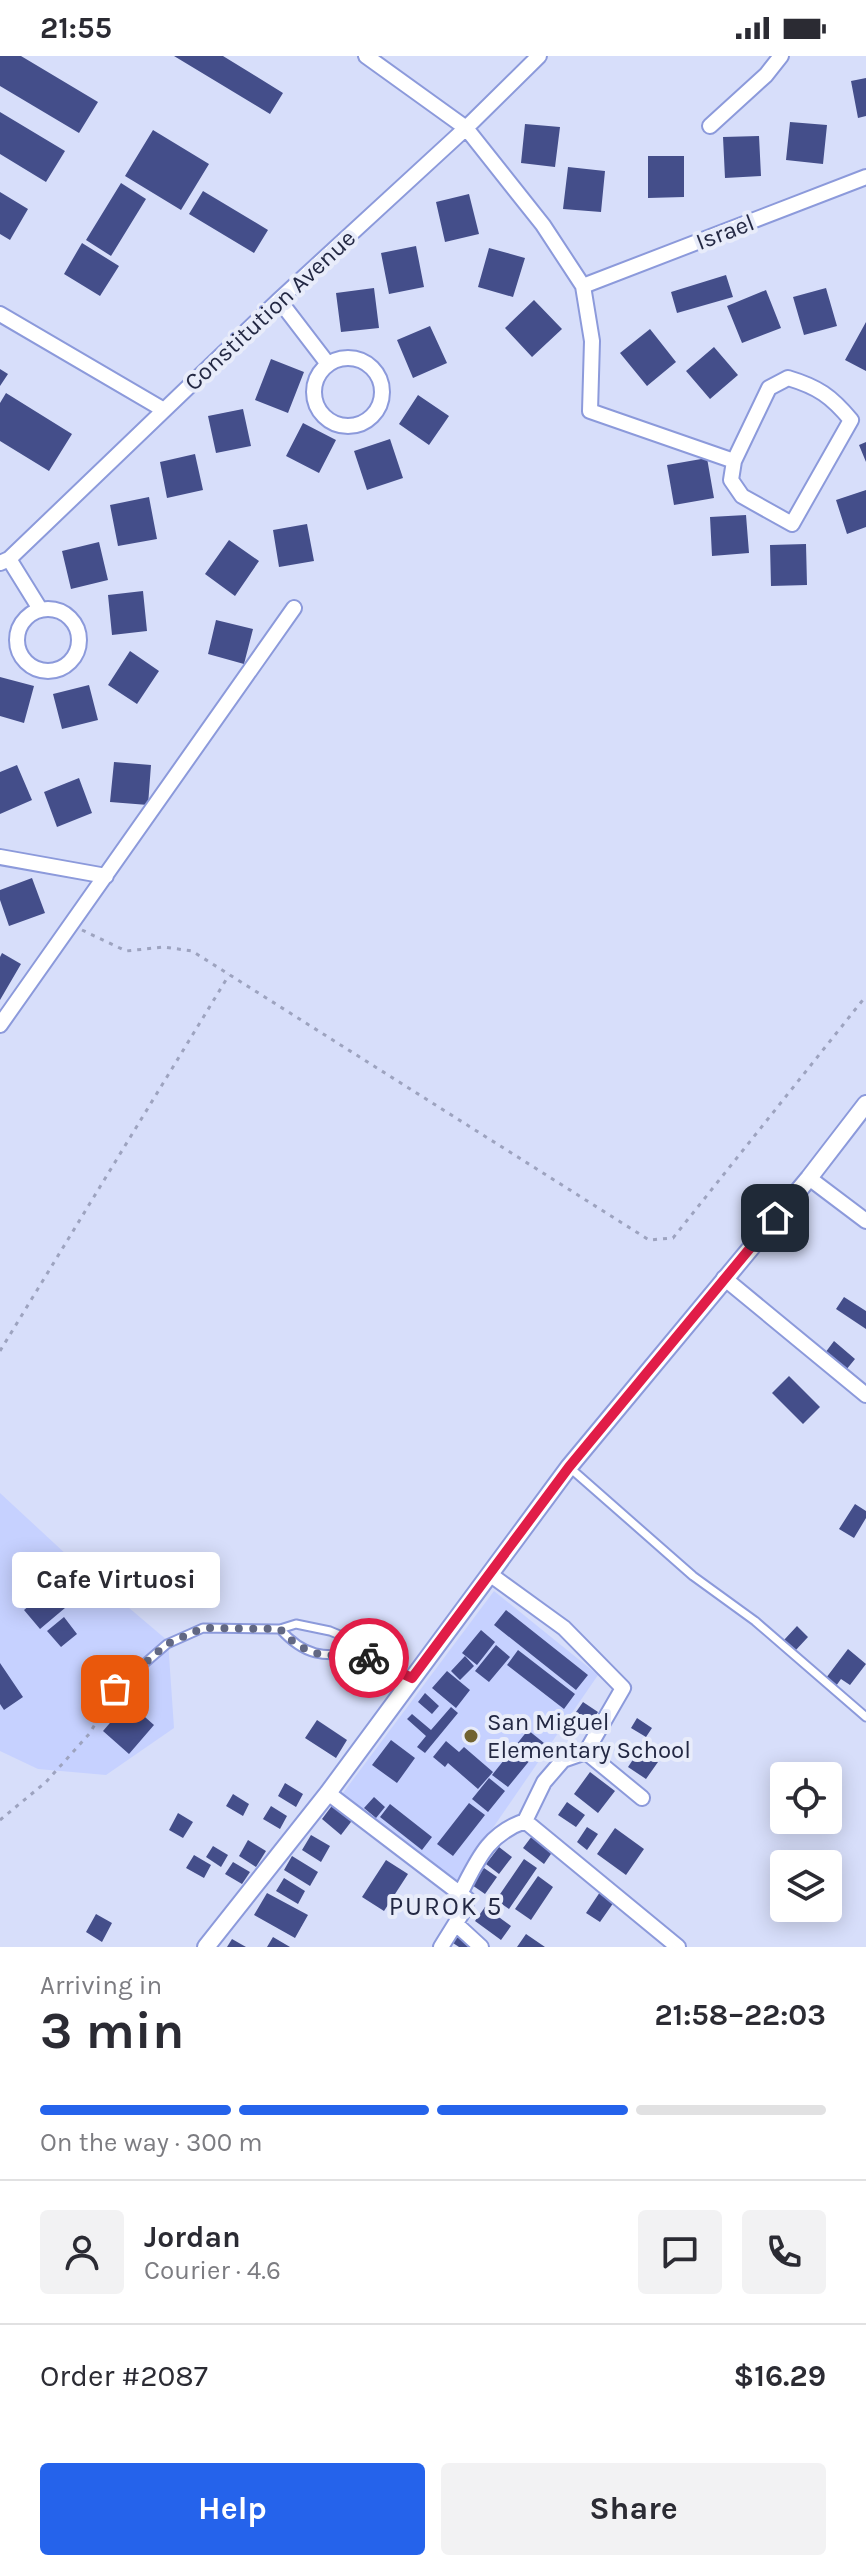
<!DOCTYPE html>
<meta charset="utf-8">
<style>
body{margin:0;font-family:Karla,sans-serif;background:#f2f2f3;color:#2b2b33;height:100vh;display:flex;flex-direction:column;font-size:30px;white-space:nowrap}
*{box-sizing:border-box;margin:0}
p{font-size:26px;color:#7c7c81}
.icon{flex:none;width:44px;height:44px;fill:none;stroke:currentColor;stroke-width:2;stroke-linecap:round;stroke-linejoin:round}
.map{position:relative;height:1891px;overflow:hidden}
.details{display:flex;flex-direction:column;background:#fff;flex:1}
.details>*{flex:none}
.fabs{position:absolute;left:770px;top:1706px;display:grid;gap:16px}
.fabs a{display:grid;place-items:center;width:72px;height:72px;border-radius:8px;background:#fff;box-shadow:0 4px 20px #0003;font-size:40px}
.pin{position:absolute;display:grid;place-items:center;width:68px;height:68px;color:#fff;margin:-34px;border-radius:16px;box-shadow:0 4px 12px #0006}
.courier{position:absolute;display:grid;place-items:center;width:80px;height:80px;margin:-40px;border:6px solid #e11d48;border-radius:50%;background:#fff;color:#222;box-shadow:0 2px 10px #0007}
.bubble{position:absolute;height:56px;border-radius:8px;background:#fff;box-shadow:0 4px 20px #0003;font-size:26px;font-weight:700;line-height:56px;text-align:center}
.overview em{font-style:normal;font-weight:700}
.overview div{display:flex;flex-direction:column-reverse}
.overview{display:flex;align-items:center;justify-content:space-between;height:136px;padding:0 40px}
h1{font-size:52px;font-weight:700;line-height:60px}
.bar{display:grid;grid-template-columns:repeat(4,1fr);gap:12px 8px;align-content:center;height:96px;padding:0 40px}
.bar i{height:10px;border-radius:6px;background:#e1e1e2}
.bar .on{background:#2563eb}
.bar p{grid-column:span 4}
.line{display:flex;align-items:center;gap:20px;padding:0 40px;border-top:2px solid #e1e1e2}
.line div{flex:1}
.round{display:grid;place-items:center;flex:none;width:84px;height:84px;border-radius:8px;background:#f2f2f3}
.button{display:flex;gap:16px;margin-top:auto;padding:16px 40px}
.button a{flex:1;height:92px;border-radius:8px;background:#2563eb;color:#fff;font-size:32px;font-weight:700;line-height:92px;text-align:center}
.button a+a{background:#f2f2f3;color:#2b2b33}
.status{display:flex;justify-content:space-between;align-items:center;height:56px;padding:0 40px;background:#fff;direction:ltr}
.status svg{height:22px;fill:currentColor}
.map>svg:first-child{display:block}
.built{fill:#c6d1ff}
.building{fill:#444e8a}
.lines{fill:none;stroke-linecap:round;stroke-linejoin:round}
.service-casing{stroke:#8c9adb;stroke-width:11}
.minor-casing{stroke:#8c9adb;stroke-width:18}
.tertiary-casing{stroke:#8c9adb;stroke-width:20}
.path{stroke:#9da3bf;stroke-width:3;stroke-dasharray:4 6;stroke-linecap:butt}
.service{stroke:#fff;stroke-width:7}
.minor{stroke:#fff;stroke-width:14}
.tertiary{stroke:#fff;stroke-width:16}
.done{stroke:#626883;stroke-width:8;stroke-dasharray:0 14.4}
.route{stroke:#e11d48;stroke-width:10}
.poi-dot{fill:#716331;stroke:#e8ecfa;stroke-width:3}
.labels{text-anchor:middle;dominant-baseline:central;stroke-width:8;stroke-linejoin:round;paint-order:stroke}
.street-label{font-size:24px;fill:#232843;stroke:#e8ecfa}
.poi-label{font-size:24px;fill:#232843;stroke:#e8ecfa;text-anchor:start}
.neighbourhood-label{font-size:26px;letter-spacing:2px;fill:#232843;stroke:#e8ecfa}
</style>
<div class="status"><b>21:55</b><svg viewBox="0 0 49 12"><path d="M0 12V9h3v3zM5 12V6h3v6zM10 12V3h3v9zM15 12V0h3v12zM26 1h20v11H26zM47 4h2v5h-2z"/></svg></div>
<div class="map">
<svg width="866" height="1891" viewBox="0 0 866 1891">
<rect width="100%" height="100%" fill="#d7defa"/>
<path class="built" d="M0,1437L68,1500L168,1585L174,1672L106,1719L38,1713L0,1695Z
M494,1535L598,1619L455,1827L340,1741Z"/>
<path class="building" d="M0,0H21L98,46L79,77L0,30Z
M174,0H223L283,37L270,58Z
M866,22V60L858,62L851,25Z
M0,56L65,95L46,126L0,98Z
M790,66L827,69L823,108L786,104Z
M525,68L560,71L555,111L521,107Z
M153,74L209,108L181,154L125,120Z
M759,80L761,120L725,122L723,81Z
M648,100H684V141L648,142Z
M568,111L605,115L601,156L563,153Z
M121,127L146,143L111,200L86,184Z
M203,135L268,174L254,197L189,158Z
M0,136L28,153L10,184L0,178Z
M469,138L479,178L445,186L436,146Z
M82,187L119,210L100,240L64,218Z
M416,190L424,231L389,238L381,197Z
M489,192L525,202L513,241L478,231Z
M726,219L733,241L677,257L671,236Z
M374,232L379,272L341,276L336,237Z
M826,232L837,270L804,279L793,241Z
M766,234L781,272L742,287L727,250Z
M534,244L562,273L532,301L505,272Z
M866,266V315L845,304Z
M430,270L447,307L413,322L397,284Z
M650,273L676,306L647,330L620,297Z
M714,291L738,319L710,343L686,315Z
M271,303L304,316L288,357L255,344Z
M0,313L8,318L0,330Z
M6,337L72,378L49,415L0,385V347Z
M418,339L449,360L429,389L399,368Z
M243,353L251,390L216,397L208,360Z
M303,367L336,384L319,417L286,400Z
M390,383L403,422L367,434L354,395Z
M866,386V406L859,389Z
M195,398L203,434L167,442L160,406Z
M707,402L714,442L674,449L667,409Z
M866,434V471L847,478L836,444Z
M149,441L157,483L118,490L110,449Z
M746,459L749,497L712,500L710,461Z
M307,468L314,505L279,511L273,474Z
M229,484L259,505L235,540L205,518Z
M99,486L108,524L71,533L62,495Z
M806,488L807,529L771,530L770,489Z
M143,535L147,575L112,579L108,539Z
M216,564L253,573L244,608L208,598Z
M130,595L159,615L137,648L108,629Z
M0,621L34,630L24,667L0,660Z
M89,629L98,664L62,673L53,638Z
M114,706L151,709L148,749L110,746Z
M17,709L32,744L0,758V716Z
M79,722L92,757L57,771L44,736Z
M32,822L45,857L9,870L0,844V834Z
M2,897L21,908L0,944V901Z
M844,1241L866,1255V1273L836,1253Z
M834,1285L855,1303L846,1314L825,1297Z
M789,1320L820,1351L803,1368L772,1337Z
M855,1448L866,1455V1462L854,1482L839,1473Z
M69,1517L84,1536L40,1573L24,1554Z
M506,1554L588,1619L576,1634L494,1569Z
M64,1561L77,1578L61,1591L47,1575Z
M797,1570L808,1581L795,1595L784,1584Z
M481,1574L495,1586L477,1609L462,1597Z
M496,1589L510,1601L489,1626L475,1615Z
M848,1593L866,1608L850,1629L841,1623L836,1630L826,1622Z
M518,1594L575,1638L564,1653L507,1609Z
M465,1600L474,1610L460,1624L451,1615Z
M0,1607L23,1641L4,1654L0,1648Z
M447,1615L470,1634L456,1652L432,1632Z
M425,1637L439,1650L432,1658L418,1646Z
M128,1646L154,1669L129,1698L103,1675Z
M583,1646L598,1656L584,1676L569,1666Z
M451,1651L458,1657L425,1697L417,1691L426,1680L407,1663L412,1658L431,1674Z
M637,1662L652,1672L646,1681L631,1672Z
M317,1664L347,1684L336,1702L305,1682Z
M528,1674L544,1687L508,1731L492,1719Z
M391,1684L415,1702L397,1727L372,1709Z
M446,1685L459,1696L464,1691L493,1716L478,1733L448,1707L445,1711L433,1701Z
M640,1693L658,1706L646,1723L628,1711Z
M590,1716L615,1735L598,1757L574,1738Z
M489,1722L505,1735L488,1756L472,1743Z
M285,1727L303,1738L296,1751L278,1740Z
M233,1738L249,1748L243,1760L226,1750Z
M374,1741L385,1751L376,1762L364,1752Z
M567,1746L585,1759L576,1771L558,1759Z
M334,1747L354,1762L341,1779L322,1763Z
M469,1747L485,1759L453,1800L437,1788Z
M390,1748L432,1781L422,1794L380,1761Z
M271,1750L287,1760L280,1773L263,1763Z
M178,1757L193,1766L183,1782L169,1774Z
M587,1771L598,1778L587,1794L577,1786Z
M615,1772L644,1793L626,1819L597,1798Z
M311,1779L330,1790L321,1806L302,1794Z
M532,1780L553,1795L544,1808L523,1792Z
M248,1784L266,1795L256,1811L239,1800Z
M213,1790L228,1799L221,1811L206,1801Z
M499,1791L512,1801L499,1818L486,1808Z
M194,1799L211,1809L204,1822L186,1812Z
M292,1800L318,1816L310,1830L284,1814Z
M524,1803L537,1812L509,1853L496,1844Z
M386,1804L408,1818L384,1855L362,1841Z
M233,1806L250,1816L242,1828L225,1818Z
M484,1812L497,1821L485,1838L472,1829Z
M538,1820L553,1831L531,1864L515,1853Z
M284,1822L305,1835L298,1848L276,1835Z
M600,1836L614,1846L600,1866L586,1857Z
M267,1837L308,1859L295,1882L254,1859Z
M485,1851L511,1870L501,1884L475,1865Z
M96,1858L112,1867L102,1886L86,1876Z
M526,1878L545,1891H517Z
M458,1880L473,1891H459L453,1887Z
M273,1881L290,1891H267Z
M232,1883L246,1891H227Z"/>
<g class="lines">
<g class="service-casing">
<path id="service" d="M569,1411L693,1520L755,1565L866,1661
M280,1573C304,1600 324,1602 358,1596
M115,1633L167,1588L203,1572L280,1573L296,1568L330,1575L347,1582L358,1596L412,1622"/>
</g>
<g class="minor-casing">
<path id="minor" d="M366,0L466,72L543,169L583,230L592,285L590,355L734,405
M710,70L766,19L781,0
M583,230L866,121
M279,244L328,308
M0,258L164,354
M314 336a34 34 0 1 1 68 0a34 34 0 1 1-68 0Z
M788,322C818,331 831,340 851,364L792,468L742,440L731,424L734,405L769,332Z
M9,503L40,553
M0,507L9,503L279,244L466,72L539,0
M17 584a31 31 0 1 1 62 0a31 31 0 1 1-62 0Z
M0,801L106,820
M0,969L294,552
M809,1122L866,1165
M724,1222L866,1339
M491,1519L564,1572L623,1632L586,1696L563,1704L544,1726L525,1765
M586,1696L642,1742
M328,1737L467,1843L464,1854L441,1891
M461,1836C478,1803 488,1778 525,1765L678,1891
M456,1868L481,1891"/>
</g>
<g class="tertiary-casing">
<path id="tertiary" d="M206,1891L328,1737L569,1411L809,1122L866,1048"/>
</g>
<path class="path" d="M82,874L126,895L164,891L192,895L649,1184L673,1182L866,940
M0,1295L229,919
M0,1764L46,1726L90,1677L111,1640"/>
<use href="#service" class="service"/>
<use href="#minor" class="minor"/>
<use href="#tertiary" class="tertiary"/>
</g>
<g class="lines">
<path class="done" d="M115,1633L167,1588L203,1572L280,1573C295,1590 314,1601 337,1599C351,1598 357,1596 369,1602"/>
<path class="route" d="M369,1602L412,1622L569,1411L775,1162"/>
</g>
<circle class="poi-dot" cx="471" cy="1680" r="8"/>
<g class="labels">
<g class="street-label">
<text transform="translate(725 176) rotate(-21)">Israel</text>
<text transform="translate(270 254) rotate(-43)">Constitution Avenue</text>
</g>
<g class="poi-label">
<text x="487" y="1666">San Miguel<tspan x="487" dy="28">Elementary School</tspan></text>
</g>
<g class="neighbourhood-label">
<text x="446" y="1850">PUROK 5</text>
</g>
</g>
</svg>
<div class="fabs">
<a><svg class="icon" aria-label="locate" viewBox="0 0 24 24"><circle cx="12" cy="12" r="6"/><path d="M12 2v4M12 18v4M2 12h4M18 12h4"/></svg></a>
<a><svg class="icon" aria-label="layers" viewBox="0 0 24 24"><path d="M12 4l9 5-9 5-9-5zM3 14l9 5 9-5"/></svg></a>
</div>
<div class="pin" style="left:115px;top:1633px;background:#ea580c"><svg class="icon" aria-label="bag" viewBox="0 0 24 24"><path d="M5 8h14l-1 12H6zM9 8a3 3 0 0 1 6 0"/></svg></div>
<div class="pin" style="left:775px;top:1162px;background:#1f2937"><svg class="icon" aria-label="home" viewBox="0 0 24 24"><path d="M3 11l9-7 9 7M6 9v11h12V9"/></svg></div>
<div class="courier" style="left:369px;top:1602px"><svg class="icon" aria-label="bike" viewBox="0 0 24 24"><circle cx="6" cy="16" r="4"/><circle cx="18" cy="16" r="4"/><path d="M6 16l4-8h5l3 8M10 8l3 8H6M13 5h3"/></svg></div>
<div class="bubble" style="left:12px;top:1496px;width:208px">Cafe Virtuosi</div>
</div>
<section class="details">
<div class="overview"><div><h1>3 min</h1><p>Arriving in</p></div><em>21:58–22:03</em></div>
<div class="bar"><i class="on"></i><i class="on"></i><i class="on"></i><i></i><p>On the way · 300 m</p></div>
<div class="line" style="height:144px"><a class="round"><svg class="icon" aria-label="person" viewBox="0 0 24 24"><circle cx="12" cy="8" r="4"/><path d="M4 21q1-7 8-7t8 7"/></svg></a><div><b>Jordan</b><p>Courier · 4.6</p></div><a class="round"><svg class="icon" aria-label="chat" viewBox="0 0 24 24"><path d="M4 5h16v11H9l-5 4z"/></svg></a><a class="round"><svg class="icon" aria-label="phone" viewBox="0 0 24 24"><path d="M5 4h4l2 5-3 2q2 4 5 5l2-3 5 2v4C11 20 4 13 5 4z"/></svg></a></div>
<div class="line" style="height:104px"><div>Order #2087</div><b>$16.29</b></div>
<div class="button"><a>Help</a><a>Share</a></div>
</section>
